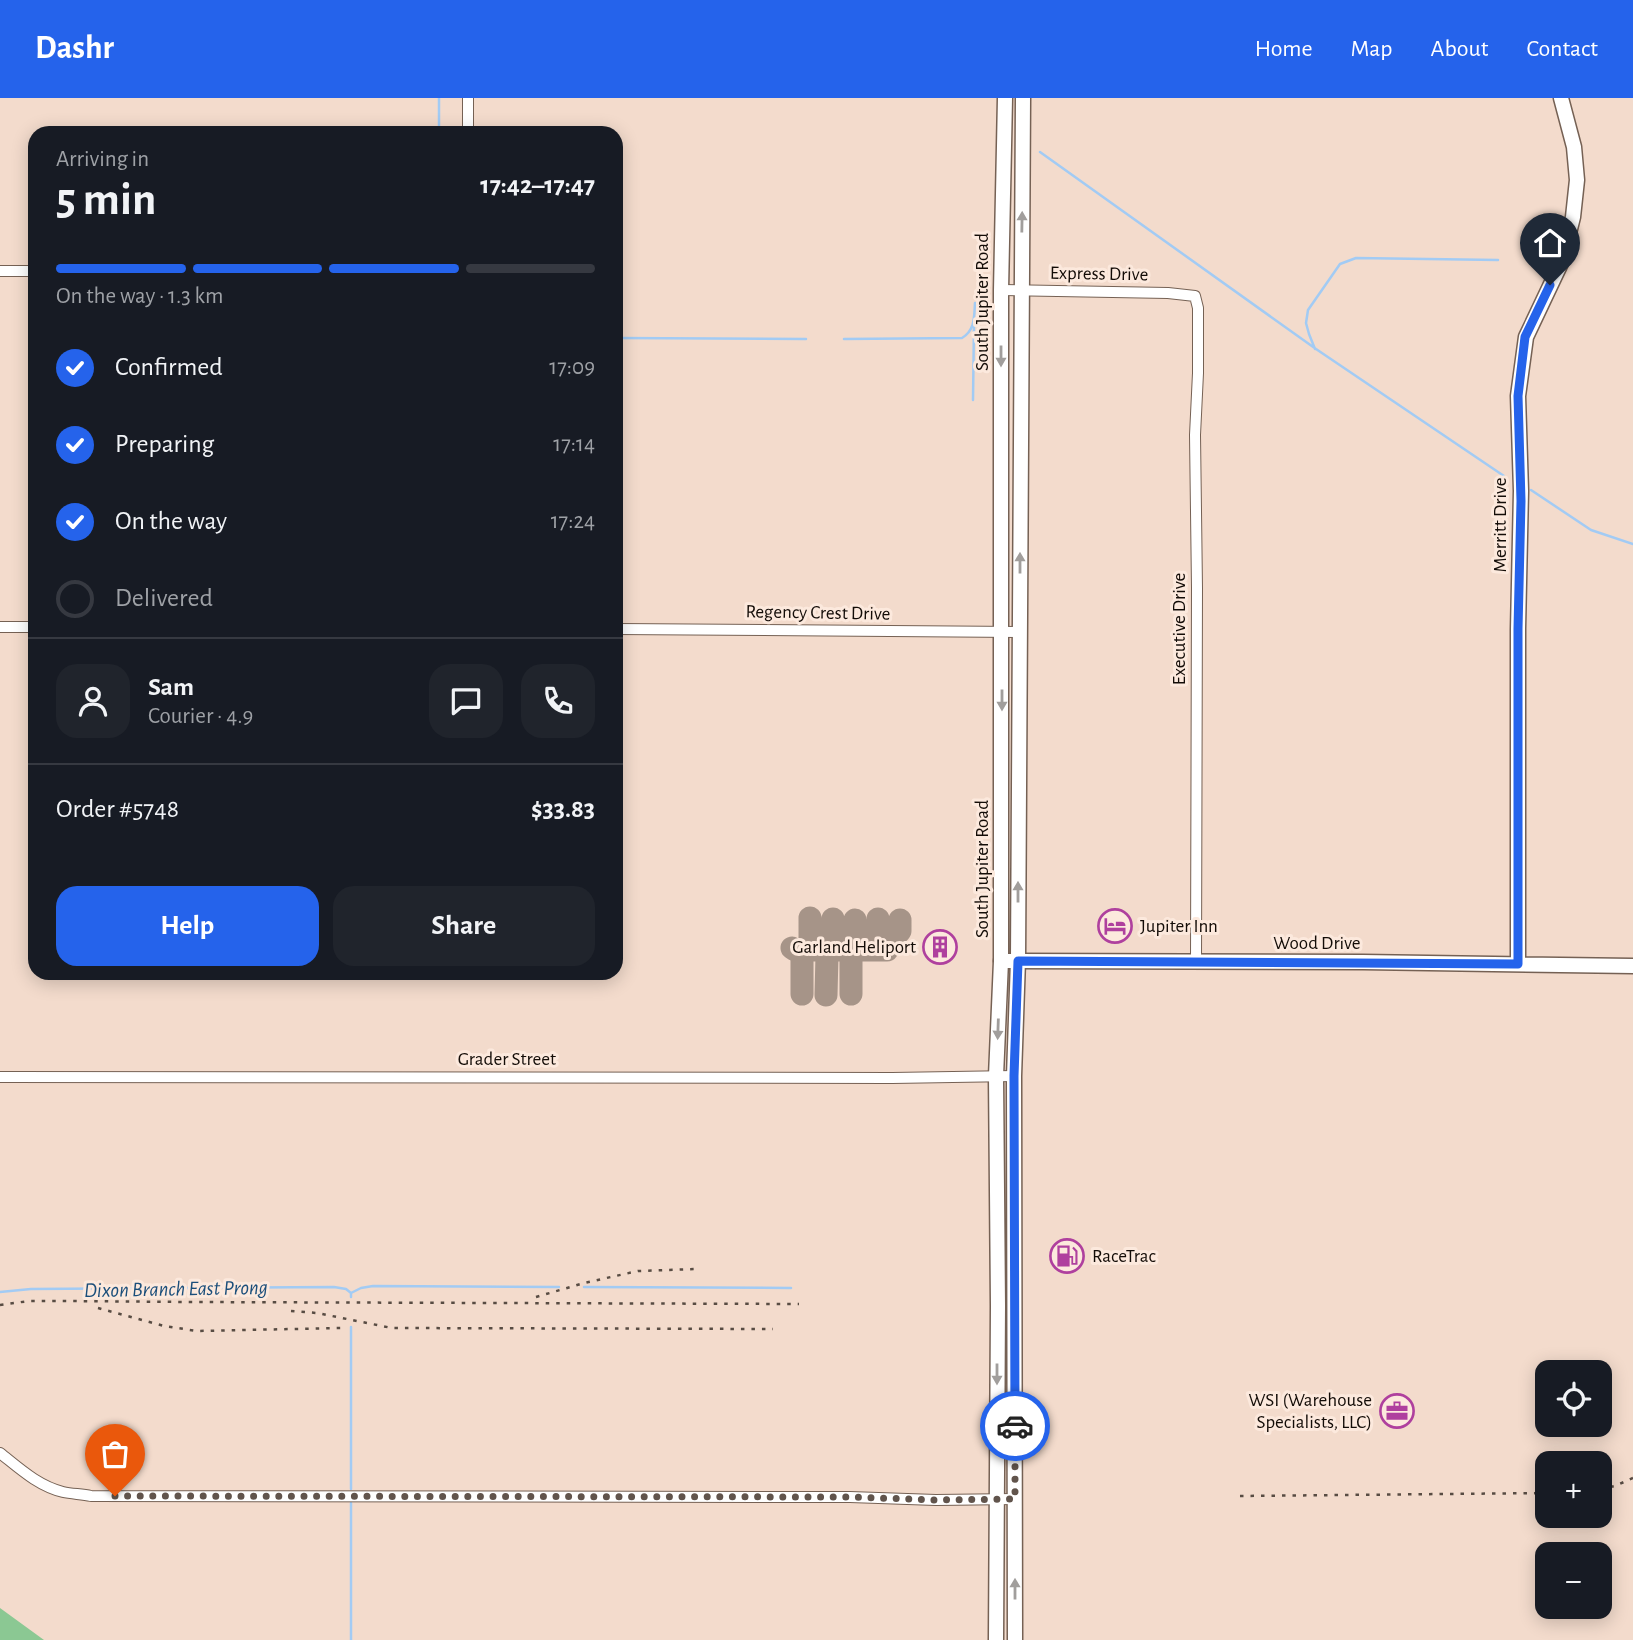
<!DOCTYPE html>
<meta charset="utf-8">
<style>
body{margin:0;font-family:"Alegreya Sans",sans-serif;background:#20242c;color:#f1f3f6;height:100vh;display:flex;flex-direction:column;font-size:26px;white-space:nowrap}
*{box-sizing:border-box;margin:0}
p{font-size:23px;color:#9ea1a6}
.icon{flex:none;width:38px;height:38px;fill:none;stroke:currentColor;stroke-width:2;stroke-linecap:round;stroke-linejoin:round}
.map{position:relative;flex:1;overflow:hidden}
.sheet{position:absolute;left:28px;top:28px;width:595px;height:854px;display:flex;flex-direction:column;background:#171b24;border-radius:21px;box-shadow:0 4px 18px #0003}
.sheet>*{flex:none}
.fabs{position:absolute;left:1535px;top:1262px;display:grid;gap:14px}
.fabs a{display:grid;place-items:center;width:77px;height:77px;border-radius:14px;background:#171b24;box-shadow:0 4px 18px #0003;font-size:35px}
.pin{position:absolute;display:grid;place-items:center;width:60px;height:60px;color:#fff;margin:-72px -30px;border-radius:50% 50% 50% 0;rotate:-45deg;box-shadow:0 0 7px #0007}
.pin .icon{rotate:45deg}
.courier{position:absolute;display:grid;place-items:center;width:70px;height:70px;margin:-35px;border:5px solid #2563eb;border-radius:50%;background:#fff;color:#222;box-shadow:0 2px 9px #0007}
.head em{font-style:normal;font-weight:700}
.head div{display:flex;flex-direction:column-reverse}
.head{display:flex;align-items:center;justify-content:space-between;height:119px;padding:0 28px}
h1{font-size:46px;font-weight:700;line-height:52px}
.bar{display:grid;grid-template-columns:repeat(4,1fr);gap:10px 7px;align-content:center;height:84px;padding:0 28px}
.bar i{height:9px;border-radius:5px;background:#363941}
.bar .current{background:#2563eb}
.bar p{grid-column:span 4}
.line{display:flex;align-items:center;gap:18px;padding:0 28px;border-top:2px solid #363941}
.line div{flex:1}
.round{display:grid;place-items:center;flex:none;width:74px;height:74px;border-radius:21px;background:#20242c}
ol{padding:0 28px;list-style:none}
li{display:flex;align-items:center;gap:21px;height:77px}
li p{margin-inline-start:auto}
li .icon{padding:7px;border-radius:50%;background:#2563eb;color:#fff;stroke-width:4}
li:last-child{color:#9ea1a6}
li i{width:38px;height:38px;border:4px solid #363941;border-radius:50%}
.cta{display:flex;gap:14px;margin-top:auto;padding:14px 28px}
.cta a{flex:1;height:80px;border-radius:21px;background:#2563eb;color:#fff;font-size:28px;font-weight:700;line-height:80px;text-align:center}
.cta a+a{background:#20242c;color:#f1f3f6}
header{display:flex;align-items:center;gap:42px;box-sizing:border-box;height:98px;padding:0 35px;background:#2563eb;color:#fff}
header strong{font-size:33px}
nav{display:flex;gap:38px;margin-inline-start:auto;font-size:24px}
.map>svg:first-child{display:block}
.green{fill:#8bc893}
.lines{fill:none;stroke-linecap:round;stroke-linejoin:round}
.stream{stroke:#a2cbf4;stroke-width:2.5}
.taxiway{stroke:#a69488;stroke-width:23}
.street-casing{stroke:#756154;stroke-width:12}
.secondary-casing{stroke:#756154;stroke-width:17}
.primary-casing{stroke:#756154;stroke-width:17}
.street{stroke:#fff;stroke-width:10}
.secondary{stroke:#fff;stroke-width:14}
.primary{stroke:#fff;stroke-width:14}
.rail{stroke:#584c43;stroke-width:2.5;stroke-dasharray:3.5 7;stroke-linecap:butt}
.oneway{fill:#a19e9c}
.done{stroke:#61544c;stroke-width:7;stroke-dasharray:0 12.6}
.route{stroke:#2563eb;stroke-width:9}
.labels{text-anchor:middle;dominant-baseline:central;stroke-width:6;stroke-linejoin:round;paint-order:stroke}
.street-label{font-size:19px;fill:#130c07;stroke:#fce9dd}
.poi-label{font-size:19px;fill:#130c07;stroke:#fce9dd;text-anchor:start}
.water-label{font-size:21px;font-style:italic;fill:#1b4e7a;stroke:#fce9dd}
</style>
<header>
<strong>Dashr</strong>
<nav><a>Home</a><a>Map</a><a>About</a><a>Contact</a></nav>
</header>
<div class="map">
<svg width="1633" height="1542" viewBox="0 0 1633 1542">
<rect width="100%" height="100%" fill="#f3dbcc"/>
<path class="green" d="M0,1510L44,1542H0Z"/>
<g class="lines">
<path class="stream" d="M439,0V35
M1040,54L1316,251L1504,378
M616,240L806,241
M844,241L962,240C975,232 974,220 975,205
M1315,251L1309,236L1306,225L1308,212L1340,166L1356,160L1498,162
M973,302L974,225
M1531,392L1591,432L1633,446
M584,1189L791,1190
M0,1194L31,1191L334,1189L346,1191L351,1195V1199
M351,1195L361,1190L373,1188L559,1189
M351,1391V1229
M351,1542V1405"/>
<path class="taxiway" d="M792,850L795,852H887L889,849L890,843L900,833V822
M800,852L802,856V896
M808,852L810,849V820
M824,852L827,857L826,897
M830,852L833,849V821
M848,852L851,856V896
M853,852L856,849L855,822
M876,852L878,848V821"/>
<g class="street-casing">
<path id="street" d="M468,0V35
M0,173H35
M1001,192L1168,195L1195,198L1198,210V275L1195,337L1197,490L1196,864
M0,529H35
M616,531L1020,534
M0,979L892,980L1014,978
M0,1355C19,1370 38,1388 63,1394C72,1396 82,1396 91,1398L850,1399L936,1402L1015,1401"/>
</g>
<g class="secondary-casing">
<path id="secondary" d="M1001,863L1363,864L1633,868
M1518,866V531L1521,393L1518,298L1526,239L1562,163L1573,119L1577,82L1574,49L1561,0"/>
</g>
<g class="primary-casing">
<path id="primary" d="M996,1542L998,1208L996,978L1001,863V192L1005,0
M1015,1542L1014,978L1018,862L1023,0"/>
</g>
<use href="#street" class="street"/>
<use href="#secondary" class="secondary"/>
<use href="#primary" class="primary"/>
<path class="rail" d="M536,1199L584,1185L638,1173L696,1171
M0,1207L29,1203H61L189,1204L799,1206
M98,1210L164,1228L197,1233L341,1230
M291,1213L317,1215L392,1230L773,1231
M1600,1391L1615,1388L1633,1380
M1240,1398L1547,1395"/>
</g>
<defs><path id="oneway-solid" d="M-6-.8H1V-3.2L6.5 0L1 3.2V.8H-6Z" transform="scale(1.75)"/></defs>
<g class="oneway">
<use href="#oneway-solid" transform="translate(1022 124) rotate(-89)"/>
<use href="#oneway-solid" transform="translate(1001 258) rotate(90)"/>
<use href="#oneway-solid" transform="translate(1020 465) rotate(-90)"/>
<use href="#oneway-solid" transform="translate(1002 602) rotate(90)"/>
<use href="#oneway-solid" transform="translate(1018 794) rotate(-90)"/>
<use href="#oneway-solid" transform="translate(998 931) rotate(92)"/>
<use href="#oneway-solid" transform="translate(997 1276) rotate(90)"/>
<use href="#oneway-solid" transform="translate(1015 1491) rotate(-90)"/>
</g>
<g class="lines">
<path class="done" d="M115,1398L850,1399L936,1402L1015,1401V1328"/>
<path class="route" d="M1015,1328L1014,978L1018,863L1518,866V531L1521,403L1518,298L1525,239L1550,187"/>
</g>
<defs>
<g id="hotel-ring" transform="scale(1.75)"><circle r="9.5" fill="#fce9dd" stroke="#af409e" stroke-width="1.5"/><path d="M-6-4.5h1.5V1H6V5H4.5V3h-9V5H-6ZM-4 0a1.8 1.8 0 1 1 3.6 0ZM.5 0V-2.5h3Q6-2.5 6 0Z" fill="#af409e"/></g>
<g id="building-ring" transform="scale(1.75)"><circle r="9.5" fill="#fce9dd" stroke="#af409e" stroke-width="1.5"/><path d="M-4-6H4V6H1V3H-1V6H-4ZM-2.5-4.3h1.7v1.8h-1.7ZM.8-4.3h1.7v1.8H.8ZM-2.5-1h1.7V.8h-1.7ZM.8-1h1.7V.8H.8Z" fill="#af409e"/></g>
<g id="fuel-ring" transform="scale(1.75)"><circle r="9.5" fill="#fce9dd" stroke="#af409e" stroke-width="1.5"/><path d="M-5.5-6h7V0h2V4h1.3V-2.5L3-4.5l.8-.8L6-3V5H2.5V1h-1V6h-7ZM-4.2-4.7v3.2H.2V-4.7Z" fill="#af409e"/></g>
<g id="office-ring" transform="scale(1.75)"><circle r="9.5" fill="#fce9dd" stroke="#af409e" stroke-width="1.5"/><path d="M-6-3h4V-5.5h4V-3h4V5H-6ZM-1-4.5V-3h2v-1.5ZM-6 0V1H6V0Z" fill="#af409e"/></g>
</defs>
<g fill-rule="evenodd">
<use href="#hotel-ring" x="1115" y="828"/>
<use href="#building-ring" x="940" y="849"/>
<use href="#fuel-ring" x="1067" y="1158"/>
<use href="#office-ring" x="1397" y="1313"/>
</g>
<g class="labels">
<g class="street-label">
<text transform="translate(1099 176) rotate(1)">Express Drive</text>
<text transform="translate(982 204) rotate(-90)">South Jupiter Road</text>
<text transform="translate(1500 427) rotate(-90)">Merritt Drive</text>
<text transform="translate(818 515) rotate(1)">Regency Crest Drive</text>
<text transform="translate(1179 531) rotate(-90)">Executive Drive</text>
<text transform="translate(982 771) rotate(-90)">South Jupiter Road</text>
<text x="1317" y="845">Wood Drive</text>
<text x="507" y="961">Grader Street</text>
</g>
<g class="poi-label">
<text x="1140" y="828">Jupiter Inn</text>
<text x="916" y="849" text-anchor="end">Garland Heliport</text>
<text x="1092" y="1158">RaceTrac</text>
<text x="1372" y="1302" text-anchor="end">WSI (Warehouse<tspan x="1372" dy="22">Specialists, LLC)</tspan></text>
</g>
<g class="water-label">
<text transform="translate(176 1191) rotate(-1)">Dixon Branch East Prong</text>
</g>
</g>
</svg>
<div class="fabs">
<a><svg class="icon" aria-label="locate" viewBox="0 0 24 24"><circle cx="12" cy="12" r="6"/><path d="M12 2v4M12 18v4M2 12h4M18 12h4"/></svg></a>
<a>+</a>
<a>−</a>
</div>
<div class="pin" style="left:115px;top:1398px;background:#ea580c"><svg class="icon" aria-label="bag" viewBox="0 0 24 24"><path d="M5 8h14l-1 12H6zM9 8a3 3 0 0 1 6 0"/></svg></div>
<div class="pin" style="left:1550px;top:187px;background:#1f2937"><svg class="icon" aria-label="home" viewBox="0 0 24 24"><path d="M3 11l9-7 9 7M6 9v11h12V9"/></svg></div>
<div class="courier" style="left:1015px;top:1328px"><svg class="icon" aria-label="car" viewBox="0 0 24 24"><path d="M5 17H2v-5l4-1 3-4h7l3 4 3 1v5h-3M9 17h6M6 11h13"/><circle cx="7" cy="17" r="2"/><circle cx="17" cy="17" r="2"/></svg></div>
<section class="sheet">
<div class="head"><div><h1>5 min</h1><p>Arriving in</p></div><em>17:42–17:47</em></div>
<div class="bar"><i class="current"></i><i class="current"></i><i class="current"></i><i></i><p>On the way · 1.3 km</p></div>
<ol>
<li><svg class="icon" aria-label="check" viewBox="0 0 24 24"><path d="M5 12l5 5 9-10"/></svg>Confirmed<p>17:09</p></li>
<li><svg class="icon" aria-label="check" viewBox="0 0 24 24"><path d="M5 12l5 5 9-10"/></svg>Preparing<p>17:14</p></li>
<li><svg class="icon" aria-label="check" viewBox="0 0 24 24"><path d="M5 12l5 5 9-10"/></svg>On the way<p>17:24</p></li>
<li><i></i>Delivered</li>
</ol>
<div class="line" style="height:126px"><a class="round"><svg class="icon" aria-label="person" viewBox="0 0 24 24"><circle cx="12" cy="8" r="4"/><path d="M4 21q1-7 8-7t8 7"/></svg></a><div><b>Sam</b><p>Courier · 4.9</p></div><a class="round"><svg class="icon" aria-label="chat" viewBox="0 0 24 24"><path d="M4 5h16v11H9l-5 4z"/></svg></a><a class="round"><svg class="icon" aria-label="phone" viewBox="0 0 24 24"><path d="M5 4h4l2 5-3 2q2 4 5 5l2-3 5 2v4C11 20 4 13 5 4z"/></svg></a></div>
<div class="line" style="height:91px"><div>Order #5748</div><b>$33.83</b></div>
<div class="cta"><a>Help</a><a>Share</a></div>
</section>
</div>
